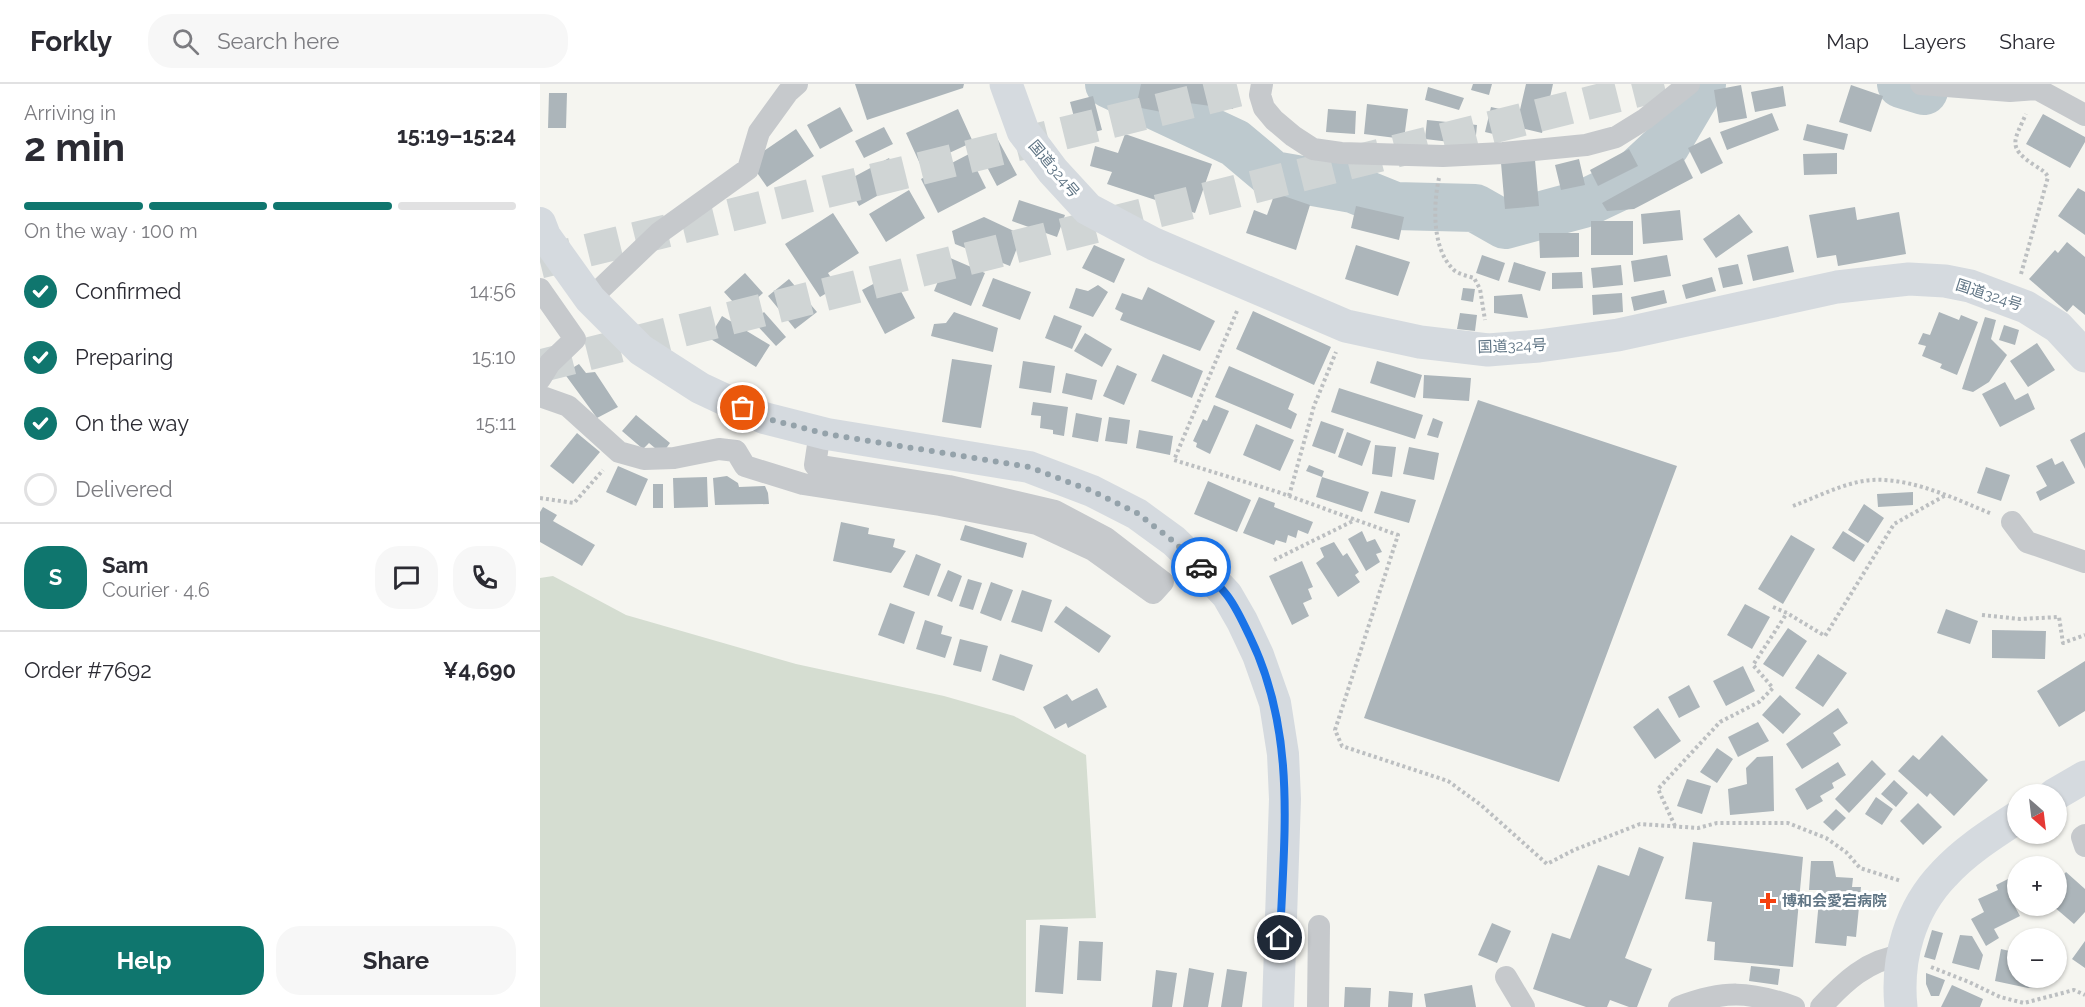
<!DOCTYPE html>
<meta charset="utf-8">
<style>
body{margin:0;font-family:Raleway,"Noto Sans JP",sans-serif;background:#f7f7f7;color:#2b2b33;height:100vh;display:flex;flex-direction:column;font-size:22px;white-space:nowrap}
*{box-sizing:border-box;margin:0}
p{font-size:20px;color:#7c7c81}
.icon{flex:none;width:33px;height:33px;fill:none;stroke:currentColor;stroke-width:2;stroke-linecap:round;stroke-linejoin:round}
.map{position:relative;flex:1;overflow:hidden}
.sheet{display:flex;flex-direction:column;background:#fff;width:540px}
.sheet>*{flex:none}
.needle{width:39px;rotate:152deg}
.fabs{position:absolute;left:1467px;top:700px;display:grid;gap:12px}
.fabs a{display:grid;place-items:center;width:60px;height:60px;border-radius:50%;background:#fff;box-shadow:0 2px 4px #0004;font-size:30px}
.pin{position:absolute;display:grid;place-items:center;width:51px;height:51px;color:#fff;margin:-26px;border:3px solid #fff;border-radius:50%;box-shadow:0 2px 6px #0007}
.courier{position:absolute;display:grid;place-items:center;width:60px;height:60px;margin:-30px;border:4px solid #1a73e8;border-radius:50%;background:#fff;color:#222;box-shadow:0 2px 8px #0007}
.overview em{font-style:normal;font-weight:700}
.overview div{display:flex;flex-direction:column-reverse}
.overview{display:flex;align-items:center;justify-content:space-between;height:102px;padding:0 24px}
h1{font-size:39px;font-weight:700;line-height:45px}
.bar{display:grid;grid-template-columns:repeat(4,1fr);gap:9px 6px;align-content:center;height:72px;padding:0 24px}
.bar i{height:8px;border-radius:4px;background:#e1e1e2}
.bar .on{background:#0f766e}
.bar p{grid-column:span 4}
.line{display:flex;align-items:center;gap:15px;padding:0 24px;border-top:2px solid #e1e1e2}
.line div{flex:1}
.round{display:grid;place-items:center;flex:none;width:63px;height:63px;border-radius:24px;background:#f7f7f7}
ol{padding:0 24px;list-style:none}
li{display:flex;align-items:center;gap:18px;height:66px}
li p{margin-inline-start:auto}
li .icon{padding:6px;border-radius:50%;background:#0f766e;color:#fff;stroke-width:4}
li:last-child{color:#7c7c81}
li i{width:33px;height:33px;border:3px solid #e1e1e2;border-radius:50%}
.action{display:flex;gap:12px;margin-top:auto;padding:12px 24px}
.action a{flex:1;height:69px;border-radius:24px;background:#0f766e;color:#fff;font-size:24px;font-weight:700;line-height:69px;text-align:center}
.action a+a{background:#f7f7f7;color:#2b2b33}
header{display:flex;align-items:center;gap:36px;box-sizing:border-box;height:84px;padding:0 30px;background:#fff;border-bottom:2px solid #e1e1e2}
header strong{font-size:28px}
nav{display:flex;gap:33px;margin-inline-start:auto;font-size:21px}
.search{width:420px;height:54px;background:#f7f7f7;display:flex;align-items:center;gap:15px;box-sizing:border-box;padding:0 21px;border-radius:24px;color:#7c7c81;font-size:22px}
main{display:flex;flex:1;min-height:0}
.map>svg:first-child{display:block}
.green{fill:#d5ddd1}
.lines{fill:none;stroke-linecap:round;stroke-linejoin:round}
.river{stroke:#bdc9ce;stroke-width:48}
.building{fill:#acb5ba}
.highway-tunnel{stroke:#d0d5d5;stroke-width:33;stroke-dasharray:33 16;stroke-linecap:butt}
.path{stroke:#bcbfc1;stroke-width:4;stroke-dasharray:3 3;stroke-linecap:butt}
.street{stroke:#c6c9cc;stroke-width:22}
.secondary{stroke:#d5dadf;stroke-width:32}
.highway{stroke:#d5dadf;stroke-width:33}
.done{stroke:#94a2aa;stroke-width:6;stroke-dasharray:0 10.8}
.route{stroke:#1a73e8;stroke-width:8}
.poi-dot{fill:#f5410f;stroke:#fff;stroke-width:2}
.labels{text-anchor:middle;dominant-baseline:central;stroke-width:6;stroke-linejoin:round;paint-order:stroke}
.street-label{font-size:15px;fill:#607585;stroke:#fff}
.poi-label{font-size:15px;font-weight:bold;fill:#607585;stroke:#fff;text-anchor:start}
</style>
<header>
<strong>Forkly</strong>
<div class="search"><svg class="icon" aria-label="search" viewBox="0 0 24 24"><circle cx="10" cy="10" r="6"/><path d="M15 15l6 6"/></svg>Search here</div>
<nav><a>Map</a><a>Layers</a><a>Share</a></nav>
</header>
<main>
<section class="sheet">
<div class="overview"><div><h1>2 min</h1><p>Arriving in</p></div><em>15:19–15:24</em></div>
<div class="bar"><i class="on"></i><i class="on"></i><i class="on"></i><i></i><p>On the way · 100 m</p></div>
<ol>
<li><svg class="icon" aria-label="check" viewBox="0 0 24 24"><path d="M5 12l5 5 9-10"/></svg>Confirmed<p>14:56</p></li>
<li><svg class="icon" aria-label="check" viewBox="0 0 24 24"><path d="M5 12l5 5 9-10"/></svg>Preparing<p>15:10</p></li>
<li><svg class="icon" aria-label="check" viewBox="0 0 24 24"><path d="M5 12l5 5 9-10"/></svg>On the way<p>15:11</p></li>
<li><i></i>Delivered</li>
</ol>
<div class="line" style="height:108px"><b class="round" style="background:#0f766e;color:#fff">S</b><div><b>Sam</b><p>Courier · 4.6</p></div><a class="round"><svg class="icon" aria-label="chat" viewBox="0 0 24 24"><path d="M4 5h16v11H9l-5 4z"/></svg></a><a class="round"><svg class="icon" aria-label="phone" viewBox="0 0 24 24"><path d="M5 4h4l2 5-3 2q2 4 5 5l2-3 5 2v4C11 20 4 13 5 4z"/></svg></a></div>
<div class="line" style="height:78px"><div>Order #7692</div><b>¥4,690</b></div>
<div class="action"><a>Help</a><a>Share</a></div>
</section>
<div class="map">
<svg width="1545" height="923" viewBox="0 0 1545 923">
<rect width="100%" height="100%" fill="#f5f5f0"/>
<path class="green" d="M13,492L86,531L256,580L404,612L474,632L546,671L556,834L486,836V923H0V494Z"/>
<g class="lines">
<path class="river" d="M569,0L695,59L733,91L813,105L855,122L935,124L965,141L1043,120L1083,101L1126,61L1162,0
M1361,0L1384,7"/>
</g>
<path class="building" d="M315,0H424L423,4L327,36Z
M601,0H696L693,25L634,17L632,30L596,23Z
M933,0H952L949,11L931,6Z
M986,0H1013L1002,49L976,43Z
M1201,1L1207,34L1179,39L1174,6Z
M1311,1L1343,12L1331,48L1299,38Z
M1243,2L1246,22L1215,28L1211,8Z
M888,3L924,14L919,26L885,16Z
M9,9H27L26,44H8Z
M553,12L562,46L539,52L530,18Z
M827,20L868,25L864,55L824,50Z
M300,23L313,47L280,65L267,41Z
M951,23L973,28L966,53L945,48Z
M418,25L433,58L381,82L366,49Z
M788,25L816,27L815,50L786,48Z
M1232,29L1239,46L1187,66L1180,48Z
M1503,30L1545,53V58L1530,84L1486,60Z
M887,36L937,41L935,61L885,55Z
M1267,40L1308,50L1304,66L1263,56Z
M344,43L353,60L324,74L315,57Z
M256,45L274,72L227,103L209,77Z
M585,50L672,80L655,129L567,100L572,88L550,82L555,62L578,69Z
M1170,53L1183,79L1161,90L1148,64Z
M457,54L477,91L457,102L437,64Z
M1089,65L1098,82L1058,102L1050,86Z
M1297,69V90L1264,91L1263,70Z
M429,70L446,104L398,129L381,95Z
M349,74L362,98L319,122L306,97Z
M1143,74L1153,94L1094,125L1067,127L1062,119Z
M1039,75L1045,101L1021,106L1015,81Z
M995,76L999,122L965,125L961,79Z
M1538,104L1545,108V151L1518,132Z
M369,106L385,134L346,158L329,130Z
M735,109L770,121L756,166L706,149L714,126L727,131Z
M479,116L525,131L517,153L472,137Z
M816,122L864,133L859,156L811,144Z
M1315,123L1317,136L1359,128L1366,170L1298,182L1296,171L1277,174L1269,131Z
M1140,126L1143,156L1103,160L1101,130Z
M293,129L319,169L288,189L297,203L280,213L245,160Z
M1199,130L1213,148L1176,174L1163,155Z
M444,133L482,151L470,182L415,160L412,147Z
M1051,137H1093V171H1051Z
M999,149H1039V173L1000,174Z
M1527,158L1545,173V231L1533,221L1527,228L1489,195L1515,166L1518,169Z
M554,161L585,175L574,199L542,184Z
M816,161L870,178L858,212L805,195Z
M1248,162L1254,188L1213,197L1207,171Z
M942,171L965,179L959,197L936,189Z
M1127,171L1131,192L1094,198L1091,177Z
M408,173L445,189L431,222L394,207Z
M974,178L1006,188L1000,207L968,198Z
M1198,180L1203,200L1183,204L1178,184Z
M1081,181L1083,201L1053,204L1051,184Z
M1042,188L1043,204L1012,205V189Z
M205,189L223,209L202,228L184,208Z
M352,190L375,234L345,250L322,206Z
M1172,193L1176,207L1146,215L1142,201Z
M453,194L491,208L480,236L442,222Z
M249,195L277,228L255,245L228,212Z
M558,201L568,208L553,233L529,224L536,204L548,207Z
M608,203L675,237L660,267L580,236L583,229L575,225L582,209L602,216Z
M923,204L935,205L933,218L921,216Z
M1124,206L1127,219L1094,227L1091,213Z
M1082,209L1083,228L1053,231L1052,211Z
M982,210L988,234L954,229V212Z
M713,227L791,263L774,301L696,265Z
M224,228L246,253L236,262L213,237Z
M414,228L458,244L453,268L391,252L394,240L406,239Z
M1399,228L1419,236L1421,231L1438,238L1417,291L1400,284L1402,280L1382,272L1386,262L1378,260L1383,249L1390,251Z
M920,229L937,231L935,247L917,245Z
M514,231L542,242L532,265L505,254Z
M182,232L230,261L216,283L169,254Z
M1445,233L1456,236L1451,255L1467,271L1449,298L1433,308L1422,305Z
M1464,241L1479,246L1475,261L1459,256Z
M545,249L572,265L562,283L534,267Z
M1497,259L1515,286L1488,303L1470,277Z
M623,270L663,287L652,314L611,297Z
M412,275L452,281L441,344L402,338Z
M483,277L515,282L511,309L479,304Z
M837,277L882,291L875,314L830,299Z
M39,280L46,289L55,288L78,323L57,334L24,289Z
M577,281L597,290L584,321L563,312Z
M689,282L754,310L748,325L757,330L751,345L675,313Z
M526,289L557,296L552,316L522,309Z
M884,291L931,294L929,317L883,314Z
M1465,298L1475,316L1488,309L1495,325L1460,343L1442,310Z
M799,304L883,331L875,355L791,328Z
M938,316L1137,382L1019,698L824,634Z
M493,318L528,323L524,352L513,350V346L500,344L501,332L491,331Z
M674,321L689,327L670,370L656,363L657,359L653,357L663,335L667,337Z
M536,329L562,334L558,358L532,353Z
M96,331L130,359L122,370L109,359L103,365L82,347Z
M569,333L590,336L587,360L565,357Z
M893,334L903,338L898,354L887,351Z
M781,337L804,345L795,370L772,362Z
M716,340L754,356L740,387L703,371Z
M599,346L633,352L630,371L596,364Z
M807,348L831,357L822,382L798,373Z
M1545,348V385L1530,356Z
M37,349L60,368L33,400L10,382Z
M835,361L856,363L852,393L832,390Z
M869,363L899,369L894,396L863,390Z
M1512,374L1515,381L1523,377L1535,399L1500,417L1496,408L1507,402L1496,382Z
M769,381L784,387L782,393L766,387Z
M78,382L108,395L96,422L66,408Z
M1446,383L1470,391L1461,417L1437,409Z
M187,392L198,399L199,403L225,402L228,409L229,420L175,421L173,394Z
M167,393L168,423L134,424L133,394Z
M782,393L829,408L822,428L776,413Z
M668,397L711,416L697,448L654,430Z
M113,400H123V424H113Z
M841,407L876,416L869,439L834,429Z
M1373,408V421L1338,423L1337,410Z
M719,413L735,419L734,423L773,438L768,450L758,446L756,454L748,451L746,459L736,456L734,461L703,449Z
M1324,420L1344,434L1328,459L1308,446Z
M3,423L17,431L13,437L55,461L42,482L0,458V428Z
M301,438L329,444L328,450L355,455L353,463L366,467L351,489L293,477Z
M425,441L487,459L483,474L420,456Z
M822,447L827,458L835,455L842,468L836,470L840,478L826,487L808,455Z
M1303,447L1325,461L1314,478L1292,464Z
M1251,451L1275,465L1243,520L1218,505Z
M794,458L803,472L807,469L819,488L815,491L820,498L798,513L776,479L784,473L780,464Z
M376,470L401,480L389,512L363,503Z
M762,477L773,503L768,505L772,515L763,519L769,532L752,541L729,492Z
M408,486L422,492L412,518L397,512Z
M428,495L442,499L433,526L419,522Z
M451,498L473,506L461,537L440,529Z
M482,506L512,516L502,548L471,538Z
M350,519L375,528L364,560L338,551Z
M1205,520L1230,533L1212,565L1187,551Z
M526,522L571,552L559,569L514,538Z
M1406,525L1438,537L1430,560L1397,549Z
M385,536L403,542L401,550L412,553L405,574L376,565Z
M1248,544L1267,557L1243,593L1223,580Z
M1452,546L1506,547L1505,575L1452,574Z
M420,555L448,562L441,588L413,581Z
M460,570L493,581L484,607L452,596Z
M1278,570L1307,589L1283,623L1255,604Z
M1545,577V627L1519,643L1497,607Z
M1203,582L1215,607L1186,622L1173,597Z
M1149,601L1160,623L1139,634L1128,613Z
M557,604L567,623L528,644L526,639L515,645L503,623L527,610L532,617Z
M1240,611L1261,630L1243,650L1222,631Z
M1118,624L1141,657L1115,675L1093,643Z
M1298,624L1308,639L1293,649L1301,661L1262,685L1246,660Z
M1218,638L1229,657L1198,673L1188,653Z
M1402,651L1448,696L1414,732L1390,709L1387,713L1358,687L1373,671L1379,676Z
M1177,664L1193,675L1177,699L1160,688Z
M1233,672L1234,727L1190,731L1188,705L1207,700L1206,684L1217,673Z
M1332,676L1346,690L1309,729L1295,715Z
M1298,678L1306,691L1292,699L1294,704L1280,712L1283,717L1267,726L1255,705Z
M1147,695L1171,702L1162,730L1137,722Z
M1354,696L1368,709L1356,723L1341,710Z
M1336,713L1353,725L1342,741L1325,730Z
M1378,719L1402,743L1383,761L1360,737Z
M1296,725L1306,734L1293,747L1283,738Z
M1153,758L1263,773L1253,883L1174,876L1175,858L1167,857L1172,818L1145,815Z
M1099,763L1124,773L1085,874L1112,885L1097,923H1089L1070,916L1067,923H1046L993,905L1012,849L1030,855L1058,781L1089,792Z
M1271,777H1293L1296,793L1313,794L1312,803H1321L1316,853L1307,852L1306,862L1275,859L1280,806H1269Z
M1526,788L1545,805V828L1534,840L1513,822H1516V799Z
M1472,793L1478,805V817L1473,819L1480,832L1454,845L1459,854L1446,862L1431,835L1444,828L1438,815L1458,806L1456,801Z
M952,839L971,847L957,879L938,871Z
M500,841L528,843L523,910L495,908Z
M1392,846L1403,849L1395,876L1384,873Z
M1420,851L1432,852L1443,871L1439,886L1412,879Z
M539,857L563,858L561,897L537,896Z
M1545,857V884L1532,875Z
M1461,865L1478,869V894H1508L1507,901L1488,904L1455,897Z
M1211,882L1240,885L1238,901L1209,897Z
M649,884L674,889L668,923H643Z
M687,885L707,888L702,923H681Z
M616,886L637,889L632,923H612Z
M1386,889L1405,896L1399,912H1391L1386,900Z
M932,901L936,923H886L884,910Z
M1412,901L1443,915L1440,923H1401Z
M805,903L831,904L830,923H804Z
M849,907L873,909L872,923H848Z"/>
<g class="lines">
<path class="highway-tunnel" d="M0,178L724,0
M0,282L1124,0"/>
<path class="path" d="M899,94C893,121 892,165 913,185C917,190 928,192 934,194L940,205L945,236
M1481,190L1508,93C1505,87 1500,85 1494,81C1467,63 1474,57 1486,30
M697,227L634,376L738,408L858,451L795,646L802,662L908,697L941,721L1007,780L1034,766L1100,740L1158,744L1177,739H1248L1286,754L1306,768L1320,784L1361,797
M749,412L774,322L796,268
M0,414L34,419L63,386
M1253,422C1274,414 1296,403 1318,398C1361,388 1413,414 1452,430
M734,476L815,436
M1233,523L1247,529L1285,552L1354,440L1406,411
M1442,531L1480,535L1519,533L1523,559L1545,551
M1135,742L1118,705L1180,638L1219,618L1233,604L1213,581L1247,529
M1391,883L1429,898L1460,913L1484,919L1534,906L1545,911"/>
<path class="street" d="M722,0L720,11L724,24L734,36L753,52L773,65L801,69L903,72L963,69L1046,61L1076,53L1105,35L1149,0
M1381,0L1470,7L1497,5L1545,31
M0,205L35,255L10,279L0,295
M50,215L119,149L208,85L219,48L248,8L257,0
M0,312L28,322L79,368L104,375L134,374L179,365L196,367L205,382L263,400L400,421L497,440L553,466L613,509L623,498L566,454L515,427L409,402L275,381L280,348
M1472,438L1487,458L1545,478
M1545,751L1542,753L1545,762
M966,893L984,923
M778,923L779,842
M1139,923C1184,906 1209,907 1254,923
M1281,923C1303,899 1328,875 1361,872"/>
<path class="secondary" d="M0,139L5,152L50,215L101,266L160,304L224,334L287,350L489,383L552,407L597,430L634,457L661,483L687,511L702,537L718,571L735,619L743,670L745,715L738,923"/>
<path class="highway" d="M466,0L483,47L513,87L548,125L614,160L806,242L880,258L948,266L999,262L1078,251L1297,203L1369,195L1405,197L1430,202L1486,223L1518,243L1545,272
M1514,711L1545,693
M1361,923C1356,875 1370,825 1404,790C1425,767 1452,750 1478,733"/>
</g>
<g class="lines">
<path class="done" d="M203,324L224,334L287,350L489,383L552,407L597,429L633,457L661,483"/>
<path class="route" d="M661,483C669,492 678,500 686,510C696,522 703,539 710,553C757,650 744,750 740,854"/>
</g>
<path class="poi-dot" d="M1225 808h6v6h6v6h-6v6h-6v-6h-6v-6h6z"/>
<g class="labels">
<g class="street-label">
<text transform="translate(514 85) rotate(50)">国道324号</text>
<text transform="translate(1449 211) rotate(18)">国道324号</text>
<text transform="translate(972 262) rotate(-2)">国道324号</text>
</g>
<g class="poi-label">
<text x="1242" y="817">博和会愛宕病院</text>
</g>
</g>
</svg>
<div class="fabs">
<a><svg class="needle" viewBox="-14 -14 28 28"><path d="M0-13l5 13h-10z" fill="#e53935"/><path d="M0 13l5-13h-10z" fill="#7c7c81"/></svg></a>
<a>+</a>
<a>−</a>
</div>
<div class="pin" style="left:203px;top:324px;background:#ea580c"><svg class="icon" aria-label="bag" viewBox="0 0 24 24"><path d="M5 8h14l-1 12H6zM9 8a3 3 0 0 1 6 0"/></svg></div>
<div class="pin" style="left:740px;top:854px;background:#1f2937"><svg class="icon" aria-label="home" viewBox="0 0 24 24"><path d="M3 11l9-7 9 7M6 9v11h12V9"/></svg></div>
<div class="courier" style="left:661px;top:483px"><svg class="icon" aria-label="car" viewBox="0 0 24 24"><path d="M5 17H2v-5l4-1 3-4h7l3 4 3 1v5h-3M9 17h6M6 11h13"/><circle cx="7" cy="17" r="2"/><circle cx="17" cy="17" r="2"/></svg></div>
</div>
</main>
